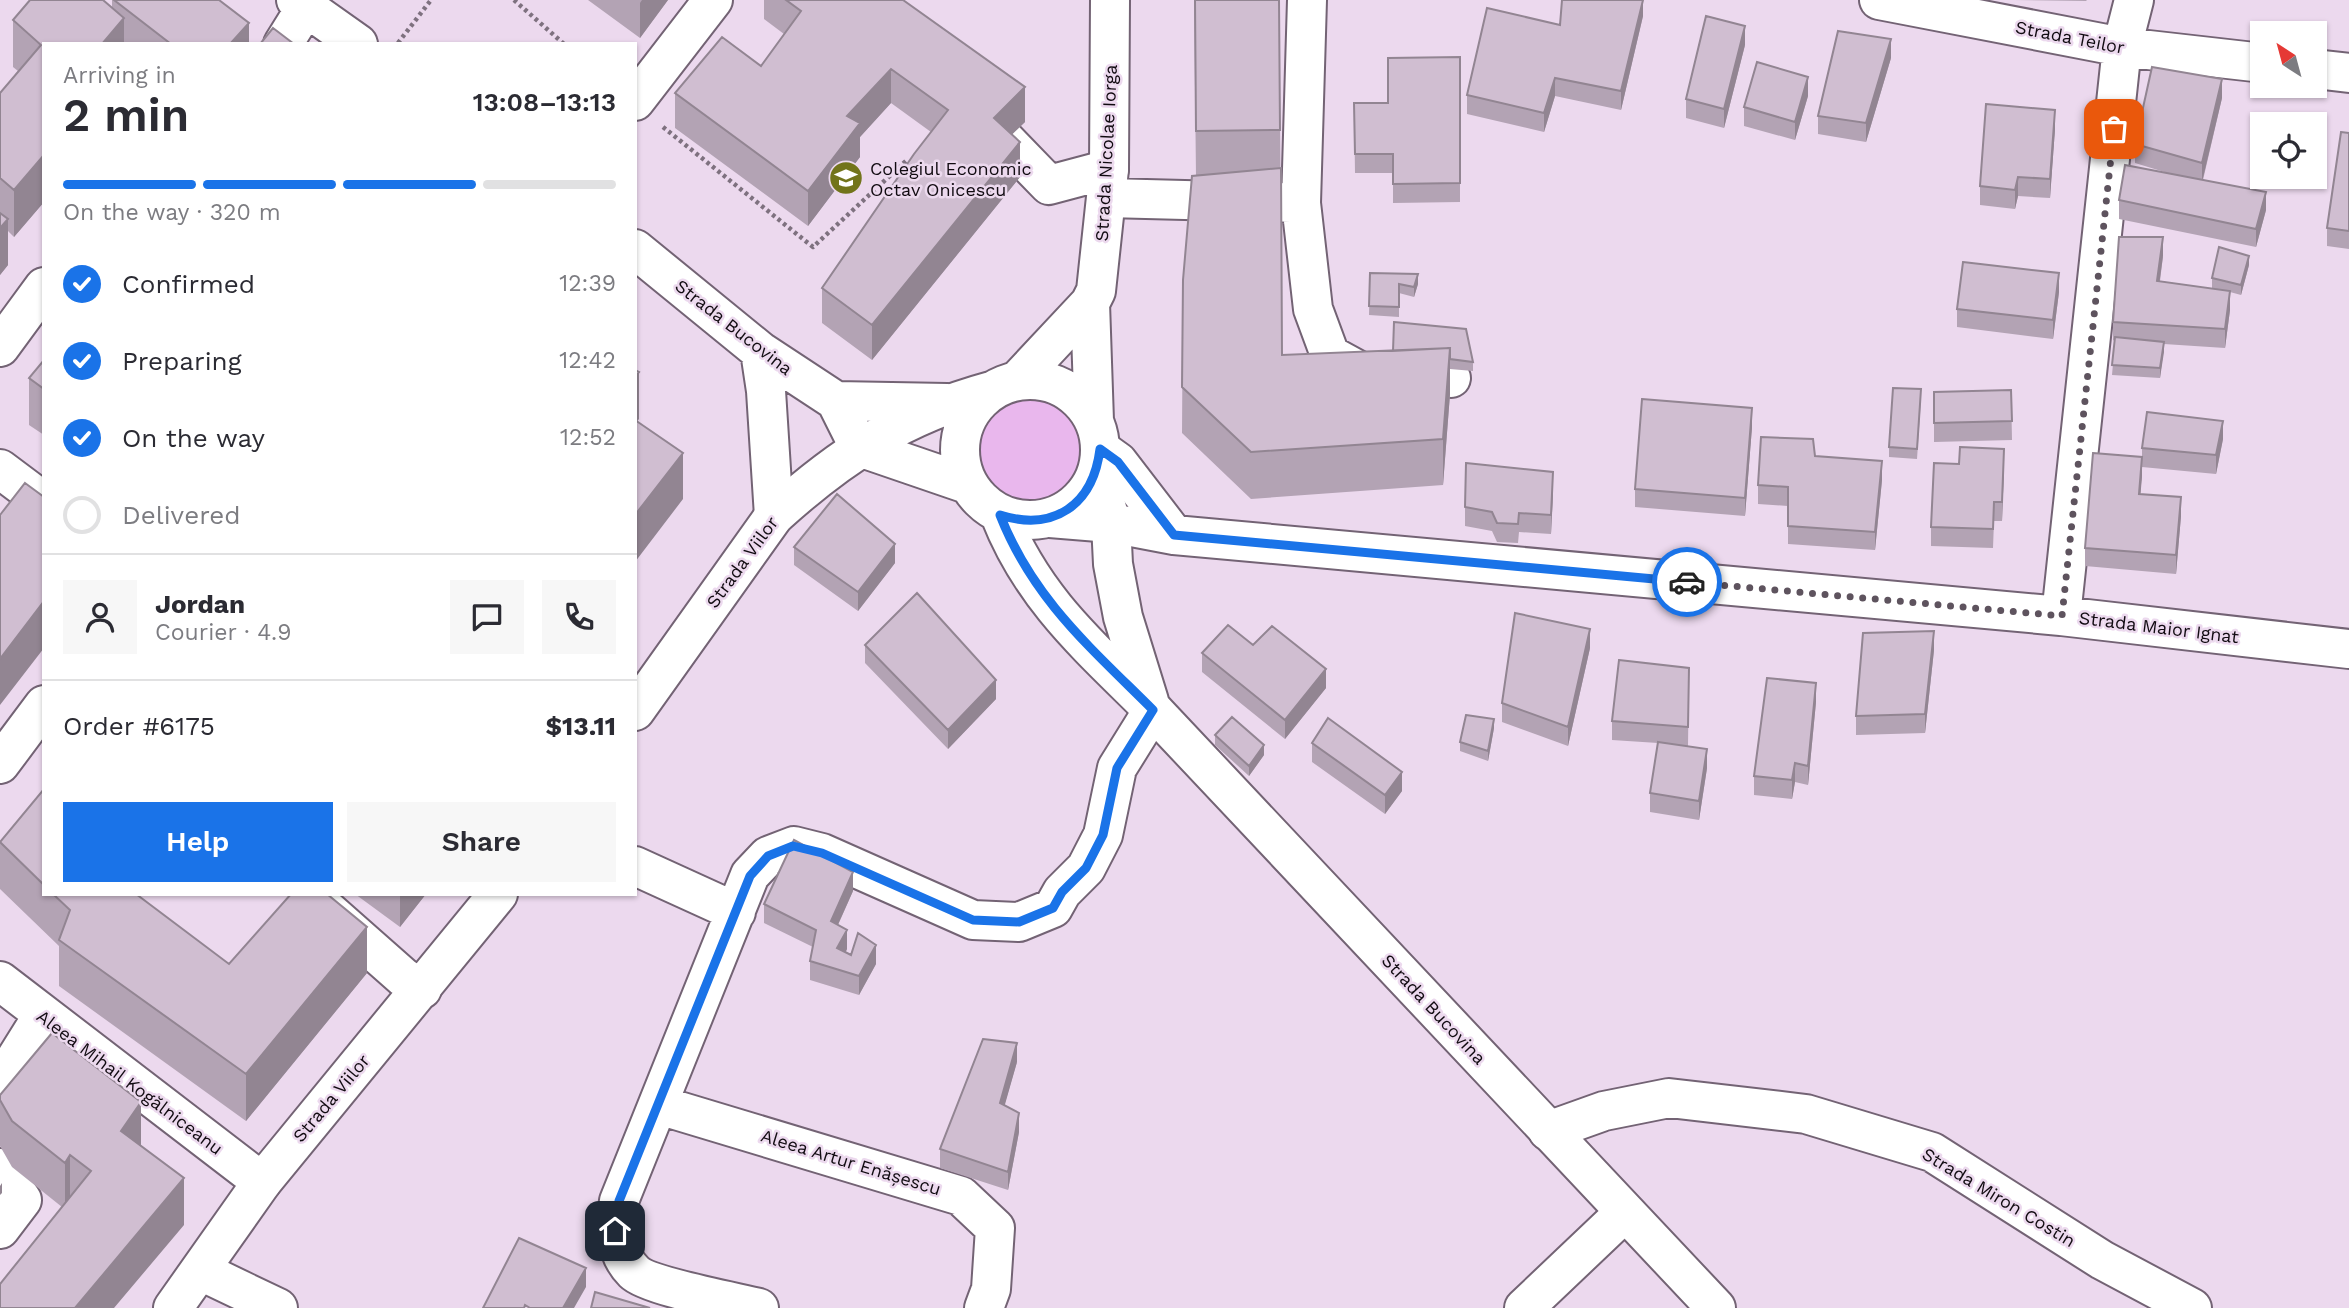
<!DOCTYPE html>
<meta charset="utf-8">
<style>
body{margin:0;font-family:"Work Sans",sans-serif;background:#f7f7f7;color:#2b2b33;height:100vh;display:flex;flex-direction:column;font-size:26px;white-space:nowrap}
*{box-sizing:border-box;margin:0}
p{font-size:23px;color:#7c7c81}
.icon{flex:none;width:38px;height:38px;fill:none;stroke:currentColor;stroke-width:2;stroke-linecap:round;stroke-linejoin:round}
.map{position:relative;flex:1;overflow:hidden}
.drawer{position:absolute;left:42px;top:42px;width:595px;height:854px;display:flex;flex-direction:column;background:#fff;border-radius:0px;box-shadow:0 2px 5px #0004}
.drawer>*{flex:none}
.needle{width:46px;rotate:324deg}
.fabs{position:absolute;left:2250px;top:21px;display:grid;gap:14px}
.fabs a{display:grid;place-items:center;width:77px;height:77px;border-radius:0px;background:#fff;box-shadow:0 2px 5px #0004;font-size:35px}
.pin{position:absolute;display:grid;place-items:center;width:60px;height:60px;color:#fff;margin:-30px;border-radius:14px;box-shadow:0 4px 10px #0006}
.courier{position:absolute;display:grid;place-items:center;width:70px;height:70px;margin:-35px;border:5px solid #1a73e8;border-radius:50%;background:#fff;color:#222;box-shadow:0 2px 9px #0007}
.summary em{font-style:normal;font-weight:600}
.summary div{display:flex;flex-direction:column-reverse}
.summary{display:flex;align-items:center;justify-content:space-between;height:119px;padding:0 21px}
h1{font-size:46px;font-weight:600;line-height:52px}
.bar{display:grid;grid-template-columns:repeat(4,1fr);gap:10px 7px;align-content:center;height:84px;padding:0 21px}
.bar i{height:9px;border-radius:5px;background:#e1e1e2}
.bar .on{background:#1a73e8}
.bar p{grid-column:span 4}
.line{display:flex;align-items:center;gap:18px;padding:0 21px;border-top:2px solid #e1e1e2}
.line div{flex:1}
.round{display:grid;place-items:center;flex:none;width:74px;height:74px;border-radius:0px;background:#f7f7f7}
ol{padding:0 21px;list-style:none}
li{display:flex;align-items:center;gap:21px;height:77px}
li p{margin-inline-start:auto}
li .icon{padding:7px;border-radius:50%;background:#1a73e8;color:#fff;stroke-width:4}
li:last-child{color:#7c7c81}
li i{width:38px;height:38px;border:4px solid #e1e1e2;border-radius:50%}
.cta{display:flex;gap:14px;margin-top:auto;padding:14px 21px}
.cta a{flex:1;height:80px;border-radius:0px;background:#1a73e8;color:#fff;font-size:28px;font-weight:600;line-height:80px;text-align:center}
.cta a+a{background:#f7f7f7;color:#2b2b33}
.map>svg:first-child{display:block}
.green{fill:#e9b7ed}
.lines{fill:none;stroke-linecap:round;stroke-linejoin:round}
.minor-casing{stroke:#736374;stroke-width:42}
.major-casing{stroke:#736374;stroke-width:42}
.path{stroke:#7e717f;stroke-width:4.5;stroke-dasharray:3.5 3.5;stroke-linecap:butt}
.minor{stroke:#fff;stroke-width:38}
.major{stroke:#fff;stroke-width:38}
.wall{fill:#b3a3b4}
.shaded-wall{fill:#928592}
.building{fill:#d0bed1;stroke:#928592;stroke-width:2}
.done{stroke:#5e535e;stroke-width:7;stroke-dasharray:0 12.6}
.route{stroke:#1a73e8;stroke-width:9}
.labels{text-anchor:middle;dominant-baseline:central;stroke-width:5;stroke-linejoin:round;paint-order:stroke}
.street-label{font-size:18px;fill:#110b11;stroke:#ecd9ee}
.poi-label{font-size:18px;fill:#110b11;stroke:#ecd9ee;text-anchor:start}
</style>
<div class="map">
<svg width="2349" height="1308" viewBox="0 0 2349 1308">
<rect width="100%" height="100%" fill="#ecd9ee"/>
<path class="green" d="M975 450a53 53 0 1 1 106 0a53 53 0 1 1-106 0Z"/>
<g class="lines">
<g class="minor-casing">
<path id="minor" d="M296,0L358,44
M1879,0L2122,47L2263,63
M283,44L306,7
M2315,69L2349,73
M635,101L713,0
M984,118L1049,185L1109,169
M1107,198L1301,203L1313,309L1330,355L1374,379L1419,374L1451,378
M1301,203L1307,0
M635,249L760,351L836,401L859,447
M0,347L44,287
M760,351L766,391L774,516
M836,401L947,403
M1100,449L1118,462L1174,535
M0,469L44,502
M1050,518L1111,523L1174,535L2061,616L2349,649
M2061,616L2122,47L2134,0
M0,764L44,705
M635,866L736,912
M309,894L403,977L422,989
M0,981L262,1182
M0,1084L43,1015
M659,1105L961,1196L995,1228L991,1289L984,1308
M1548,1131L1604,1111L1669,1098L1806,1114L1932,1152L2102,1260L2192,1308
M0,1168L22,1200L0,1229
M201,1271L278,1308
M759,1308C735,1302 648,1286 634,1272C614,1252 615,1226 619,1201L750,875L768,856L794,846L822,853L973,920L1019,922L1053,908L1062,892L1086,868L1103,835L1117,768L1153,710
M1524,1308L1624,1213"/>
</g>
<g class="major-casing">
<path id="major" d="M1090,303L1094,421
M960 450a70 70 0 1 1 140 0a70 70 0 1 1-140 0Z
M1017,381L1090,303L1096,291L1109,169L1110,0
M859,447L967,484
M1097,472L1111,523L1113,564L1123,617L1149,701
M1000,515C1033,599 1090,647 1153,710L1716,1308
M635,711L774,516C841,455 903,415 991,391
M173,1308L262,1182L498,894"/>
</g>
<path class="path" d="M514,0L564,44
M398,43L431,0
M663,127L813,247L908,159"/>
<use href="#minor" class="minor"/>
<use href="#major" class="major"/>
</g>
<path class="wall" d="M112,0H219L249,44H44V202L14,237L8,231V265L0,275V93L18,71L13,67V20L112,7Z
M588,0H668L640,38Z
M764,0H903L1025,122L1012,134L1020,177L872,360L822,323V288L931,132L891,103L860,137V157L808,226L675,128V93L761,66L784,34L764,19Z
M1194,0H1279L1282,355L1393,351L1473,362V371L1450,369V394L1443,485L1251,499L1182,433L1183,280L1196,176Z
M1643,0V16L1621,110L1555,96L1544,132L1467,114V95L1560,25Z
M2014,0H2087L2086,1Z
M1745,45L1724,128L1686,118V99Z
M1460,57V202L1393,203V173H1355L1354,103H1388Z
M1891,58L1866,142L1818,134V116Z
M1808,96L1795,140L1744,126V107Z
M2222,98L2203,180L2266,210L2256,247L2119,219V200L2171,174L2135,163V144Z
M2055,129L2050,198L2018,196L2015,209L1980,205V186Z
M2349,133V249L2327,246V228Z
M2163,256L2160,281L2220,290L2212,288V278L2249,265L2241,295L2230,292V310L2225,348L2164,344L2160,378L2112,375L2115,341L2113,340V322Z
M1370,273L1418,284L1414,297L1399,293V317L1369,315Z
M2059,292L2053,339L1957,327V309Z
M44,360V435L29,425V378Z
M2011,390L2012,440L1934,442V392Z
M1921,399L1917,459L1889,457V447Z
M1752,427L1745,516L1635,507V489Z
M2223,439L2216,474L2142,467V448Z
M1815,456L1882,480L1875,550L1788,544V506L1758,504V485Z
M2004,467L2002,521H1994L1993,548L1931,546V527Z
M2142,476L2140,494L2181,516L2176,574L2085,566V548Z
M1553,491L1551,534L1519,532L1518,543L1497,542L1492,531L1465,526V507Z
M794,547L895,563L858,611L794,565Z
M865,645L996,699L948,749L865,663Z
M1253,645L1326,688L1285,739L1202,672V653Z
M1590,648L1568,746L1502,722V703Z
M1934,650L1925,733L1856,735V716Z
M1689,668L1688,746L1707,768L1699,820L1650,812V793L1658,743L1612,740V721Z
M1816,702L1808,785L1795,782L1792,799L1754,795V776Z
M1494,728L1488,761L1460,751V742Z
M1215,735L1264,755L1249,776L1215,745Z
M1312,743L1402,791L1385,814L1312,762Z
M44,789V894H136L229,964L367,973L246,1121L59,986V946L0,889V842Z
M853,891L838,925L847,949L846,952L876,964L859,995L810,980V961L813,947L764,923V904Z
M355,894H426L400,927Z
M1017,1062L1004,1106L1019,1132L1008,1190L940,1168V1149Z
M0,1095L141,1146L184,1225L62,1207L12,1167L0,1146Z"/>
<path class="shaded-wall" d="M642,0H668L640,38V3Z
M1643,0V16L1621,110V91Z
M124,18V44H102Z
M249,23V44H230Z
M1745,26V45L1724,128V109Z
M1891,39V58L1866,142V123Z
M891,69V103L860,137V157L808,226V191L847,116Z
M1808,77V96L1795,140V122Z
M1555,78V96L1544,132V113Z
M2222,79V98L2202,182V163Z
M1025,87V122L994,152V118Z
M2055,110V129L2050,198V179Z
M1020,142V177L872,360V325Z
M44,155V202L14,237V190Z
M2018,177V196L2015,209V190Z
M2266,192V210L2256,247V229Z
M8,219V265L0,275V228Z
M2163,237V256L2157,300V281Z
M2249,256V265L2241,295V285Z
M2059,273V292L2053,339V320Z
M1418,274V284L1414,297V287Z
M2230,291V310L2225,348V329Z
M2164,342V352L2160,378V368Z
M1450,348V394L1443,485V439Z
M639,372V419L635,424V377Z
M1752,408V427L1745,516V498Z
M2223,421V439L2216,474V455Z
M2004,449V467L2002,521V502Z
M683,453V499L635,562V515Z
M2142,457V476L2139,513V494Z
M1882,461V480L1875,550V532Z
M1553,472V491L1551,534V515Z
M2181,497V516L2176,574V555Z
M895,544V563L858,611V592Z
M44,601V648L0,705V659Z
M1590,629V648L1568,746V727Z
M1934,631V650L1925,733V714Z
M1326,669V688L1285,739V720Z
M996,680V699L948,749V730Z
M1816,683V702L1808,785V766Z
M1494,719V728L1488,761V751Z
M1264,745V755L1249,776V766Z
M1707,749V768L1699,820V801Z
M1795,763V782L1792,799V780Z
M1402,772V791L1385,814V795Z
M853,872V891L831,940V921Z
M400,894H426L400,927Z
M367,927V973L246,1121V1074Z
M847,930V949L837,967V948Z
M876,945V964L859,995V976Z
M1017,1043V1062L1000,1122V1103Z
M141,1102V1148L121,1131Z
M1019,1113V1132L1008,1190V1172Z
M70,1155V1201L65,1209V1163Z
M184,1178V1225L114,1308H75Z
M2,1183V1193L0,1195V1186Z
M586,1268V1287L574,1308H563Z"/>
<path class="building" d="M30,0H103L124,18L102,44H44V155L14,190L0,178V93L41,45L13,20Z
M114,0H219L249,23L230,44H171Z
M786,0H903L1025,87L994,118L1020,142L872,325L822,288L914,154L948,110L891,69L847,116L860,123L808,191L675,93L722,37L761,66L801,11Z
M1195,0H1279L1280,130L1196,131Z
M1562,0H1643L1621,91L1555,78L1544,113L1467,95L1487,8L1560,25Z
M1706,16L1745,26L1724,109L1686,99Z
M273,28L294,44H260Z
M1838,31L1891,39L1866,123L1818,116Z
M1460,57V183L1393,184V154H1355L1354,103H1388V58Z
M1757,62L1808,77L1795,122L1744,107Z
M2152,67L2222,79L2202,163L2135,144Z
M1986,104L2055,110L2050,179L2018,177L2015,190L1980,186Z
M2341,132L2349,133V231L2327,228Z
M2125,165L2266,192L2256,229L2119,200Z
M1281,168L1282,355L1450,348L1443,439L1251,452L1182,387L1183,280L1192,176Z
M0,213L8,219L0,228Z
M2119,237H2163L2157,281L2230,291L2225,329L2113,322Z
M2219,247L2249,256L2241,285L2212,278Z
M1963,262L2059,273L2053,320L1957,309Z
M1370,273L1418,274L1414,287L1399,284V307L1369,306Z
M1394,322L1466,329L1473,362L1450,359V348L1393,351Z
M2115,337L2164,342L2160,368L2112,365Z
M44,360V389L29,378Z
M635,370L639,372L635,377Z
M1893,388L1921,389L1917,449L1889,447Z
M2011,390L2012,421L1934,423V392Z
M1642,399L1752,408L1745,498L1635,489Z
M2147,412L2223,421L2216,455L2142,448Z
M635,420L683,453L635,515Z
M1761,437L1813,439L1815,456L1882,461L1875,532L1788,526V487L1758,485Z
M1960,447L2004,449L2002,502H1994L1993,529L1931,527L1934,463L1959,464Z
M2093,453L2142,457L2139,494L2181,497L2176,555L2085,548Z
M1466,463L1553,472L1551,515L1519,513L1518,524L1497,523L1492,512L1465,507Z
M25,483L44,497V601L0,659V515Z
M837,494L895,544L858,592L794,547Z
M917,593L996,680L948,730L865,645Z
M1515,613L1590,629L1568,727L1502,703Z
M1228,625L1253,645L1272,626L1326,669L1285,720L1202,653Z
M1934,631L1925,714L1856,716L1863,633Z
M1619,660L1689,668L1688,727L1612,721Z
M1767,678L1816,683L1808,766L1795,763L1792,780L1754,776Z
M1466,715L1494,719L1488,751L1460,742Z
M1232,717L1264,745L1249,766L1215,735Z
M1328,718L1402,772L1385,795L1312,743Z
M1658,742L1707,749L1699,801L1650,793Z
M44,789V885L0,842Z
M794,840L853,872L831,921L847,930L837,948L851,955L858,933L876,945L859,976L810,961L816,930L764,904Z
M53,894H136L229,964L291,894H327L367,927L246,1074L59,940L70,910Z
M52,1033L141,1102L121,1131L184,1178L75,1308H0V1284L91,1171L70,1155L65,1163L12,1121L0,1100V1095Z
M983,1039L1017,1043L1000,1103L1019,1113L1008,1172L940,1149Z
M519,1238L586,1268L563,1308H530L525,1305L524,1308H483Z
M595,1292L650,1308H591Z"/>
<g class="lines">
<path class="done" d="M1687,582L2062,616L2114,129"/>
<path class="route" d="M615,1231L619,1201L750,876L768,856L793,846L822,853L973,920L1019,922L1053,908L1062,892L1086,868L1103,835L1117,768L1153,710C1090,647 1033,599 1000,515C1054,532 1093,505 1100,449L1118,462L1174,535L1687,582"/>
</g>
<defs>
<g id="school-disc" transform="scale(1.75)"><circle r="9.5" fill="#72741b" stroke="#ecd9ee"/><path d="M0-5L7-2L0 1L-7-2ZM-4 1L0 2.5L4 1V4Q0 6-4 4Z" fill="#fff"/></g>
</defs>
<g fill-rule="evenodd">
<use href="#school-disc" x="846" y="178"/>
</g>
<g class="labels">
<g class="street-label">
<text transform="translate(2070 37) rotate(11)">Strada Teilor</text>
<text transform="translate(1106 153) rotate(-87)">Strada Nicolae Iorga</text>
<text transform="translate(734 327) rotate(38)">Strada Bucovina</text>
<text transform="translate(742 562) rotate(-54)">Strada Viilor</text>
<text transform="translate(2159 627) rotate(7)">Strada Maior Ignat</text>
<text transform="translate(1434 1009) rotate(47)">Strada Bucovina</text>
<text transform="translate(130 1082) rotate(37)">Aleea Mihail Kogălniceanu</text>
<text transform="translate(331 1098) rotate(-50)">Strada Viilor</text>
<text transform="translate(851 1162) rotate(17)">Aleea Artur Enășescu</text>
<text transform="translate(1999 1197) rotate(31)">Strada Miron Costin</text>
</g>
<g class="poi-label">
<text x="870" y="168">Colegiul Economic<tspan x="870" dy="21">Octav Onicescu</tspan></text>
</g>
</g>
</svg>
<div class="fabs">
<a><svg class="needle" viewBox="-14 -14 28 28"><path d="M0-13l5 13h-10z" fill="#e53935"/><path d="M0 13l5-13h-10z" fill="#7c7c81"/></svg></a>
<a><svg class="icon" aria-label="locate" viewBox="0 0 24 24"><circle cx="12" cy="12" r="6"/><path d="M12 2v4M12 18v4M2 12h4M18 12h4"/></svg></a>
</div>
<div class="pin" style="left:2114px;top:129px;background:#ea580c"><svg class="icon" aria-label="bag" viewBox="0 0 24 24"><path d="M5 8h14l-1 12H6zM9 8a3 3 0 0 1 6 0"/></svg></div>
<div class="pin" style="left:615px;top:1231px;background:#1f2937"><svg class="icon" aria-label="home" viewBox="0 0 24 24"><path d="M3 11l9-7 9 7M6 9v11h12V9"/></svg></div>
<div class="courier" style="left:1687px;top:582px"><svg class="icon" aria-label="car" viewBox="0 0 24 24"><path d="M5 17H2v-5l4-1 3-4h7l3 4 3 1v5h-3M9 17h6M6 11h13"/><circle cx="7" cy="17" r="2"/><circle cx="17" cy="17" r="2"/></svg></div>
<section class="drawer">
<div class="summary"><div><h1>2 min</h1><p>Arriving in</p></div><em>13:08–13:13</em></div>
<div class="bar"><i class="on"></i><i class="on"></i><i class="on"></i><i></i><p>On the way · 320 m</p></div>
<ol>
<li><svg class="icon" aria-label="check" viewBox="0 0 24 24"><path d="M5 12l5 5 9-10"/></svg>Confirmed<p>12:39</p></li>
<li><svg class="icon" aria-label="check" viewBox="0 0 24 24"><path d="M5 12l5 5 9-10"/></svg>Preparing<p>12:42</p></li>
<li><svg class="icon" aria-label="check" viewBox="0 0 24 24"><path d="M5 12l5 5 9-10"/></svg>On the way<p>12:52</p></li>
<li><i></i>Delivered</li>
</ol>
<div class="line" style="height:126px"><a class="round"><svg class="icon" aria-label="person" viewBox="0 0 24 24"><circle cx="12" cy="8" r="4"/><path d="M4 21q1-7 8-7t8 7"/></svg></a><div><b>Jordan</b><p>Courier · 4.9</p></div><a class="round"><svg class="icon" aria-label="chat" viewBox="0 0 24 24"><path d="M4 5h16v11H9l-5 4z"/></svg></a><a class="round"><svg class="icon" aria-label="phone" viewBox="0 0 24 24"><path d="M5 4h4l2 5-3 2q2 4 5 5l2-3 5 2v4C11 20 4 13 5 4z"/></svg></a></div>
<div class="line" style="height:91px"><div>Order #6175</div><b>$13.11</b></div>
<div class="cta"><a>Help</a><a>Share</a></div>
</section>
</div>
